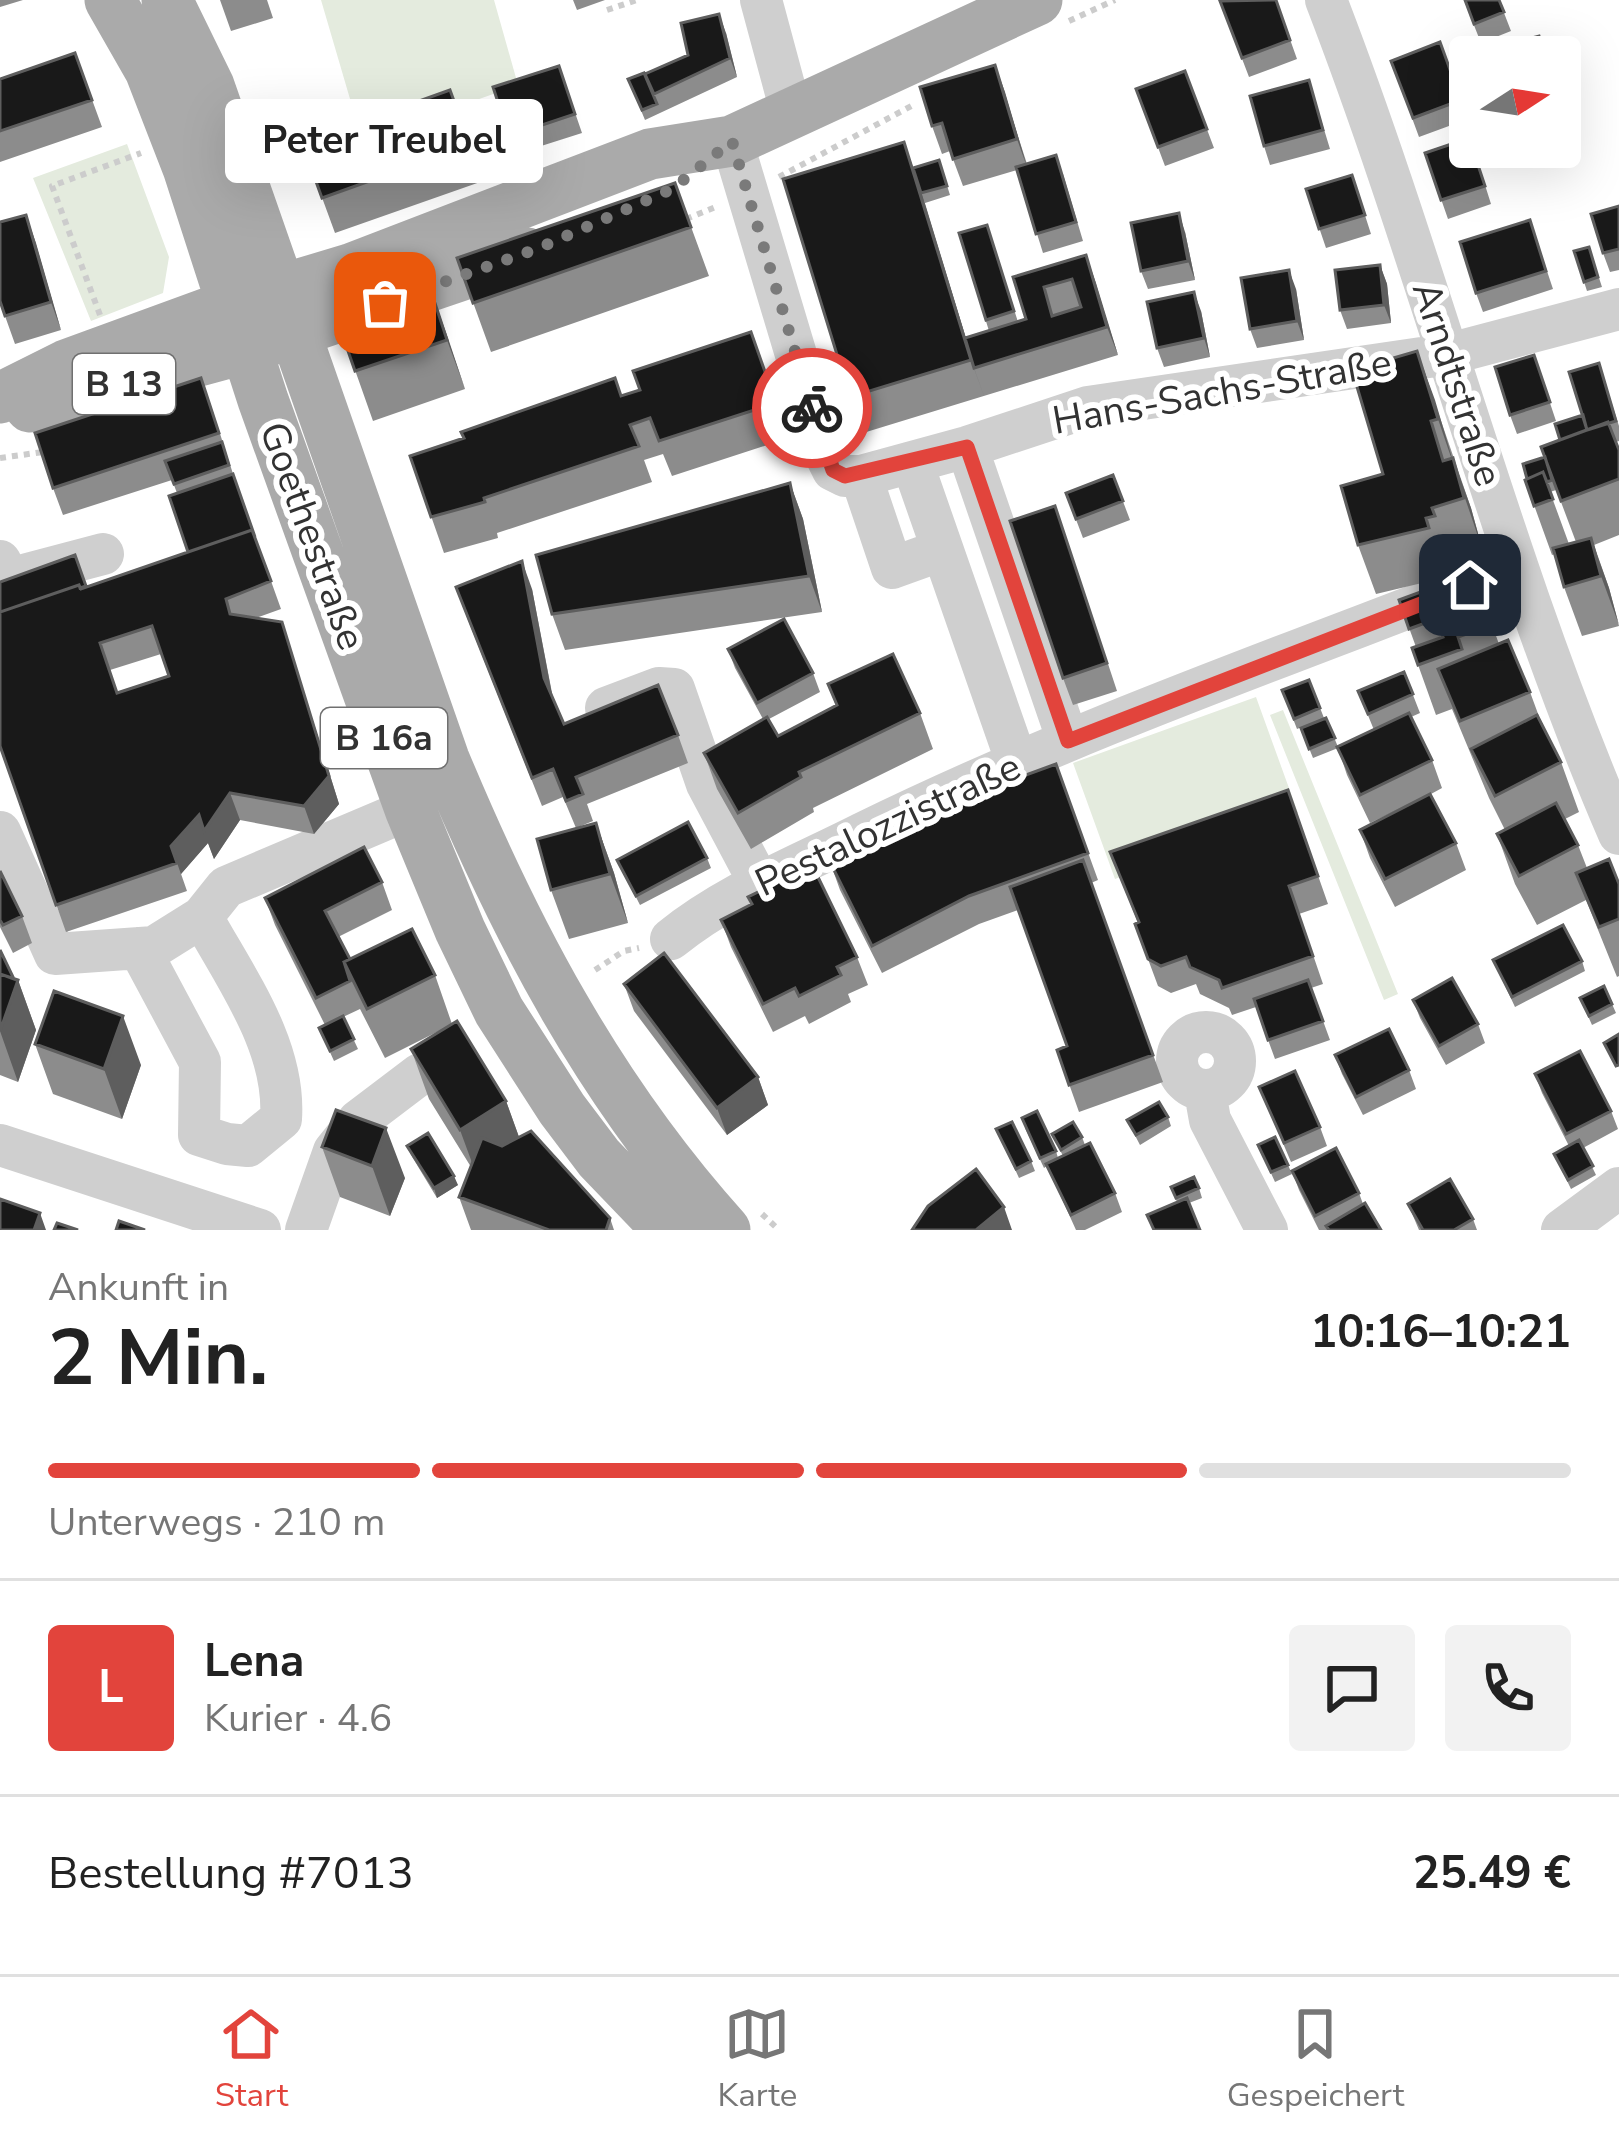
<!DOCTYPE html>
<html lang="de">
<meta charset="utf-8">
<style>
body{margin:0;font-family:"Nunito Sans",sans-serif;background:#f2f2f2;color:#222;height:100vh;display:flex;flex-direction:column;font-size:45px;white-space:nowrap}
*{box-sizing:border-box;margin:0}
p{font-size:39px;color:#767676}
.icon{flex:none;width:66px;height:66px;fill:none;stroke:currentColor;stroke-width:2;stroke-linecap:round;stroke-linejoin:round}
.map{position:relative;height:1230px;overflow:hidden}
.drawer{display:flex;flex-direction:column;background:#fff;flex:1}
.drawer>*{flex:none}
.needle{width:78px;rotate:78deg}
.tools{position:absolute;left:1449px;top:36px;display:grid;gap:24px}
.tools a{display:grid;place-items:center;width:132px;height:132px;border-radius:12px;background:#fff;box-shadow:0 12px 48px #0002;font-size:60px}
.pin{position:absolute;display:grid;place-items:center;width:102px;height:102px;color:#fff;margin:-51px;border-radius:24px;box-shadow:0 6px 18px #0006}
.courier{position:absolute;display:grid;place-items:center;width:120px;height:120px;margin:-60px;border:9px solid #e2443c;border-radius:50%;background:#fff;color:#222;box-shadow:0 3px 15px #0007}
.bubble{position:absolute;height:84px;border-radius:12px;background:#fff;box-shadow:0 12px 48px #0002;font-size:39px;font-weight:700;line-height:84px;text-align:center}
.summary em{font-style:normal;font-weight:700}
.summary div{display:flex;flex-direction:column-reverse}
.summary{display:flex;align-items:center;justify-content:space-between;height:204px;padding:0 48px}
h1{font-size:78px;font-weight:700;line-height:90px}
.bar{display:grid;grid-template-columns:repeat(4,1fr);gap:18px 12px;align-content:center;height:144px;padding:0 48px}
.bar i{height:15px;border-radius:9px;background:#e0e0e0}
.bar .current{background:#e2443c}
.bar p{grid-column:span 4}
.line{display:flex;align-items:center;gap:30px;padding:0 48px;border-top:3px solid #e0e0e0}
.line div{flex:1}
.round{display:grid;place-items:center;flex:none;width:126px;height:126px;border-radius:12px;background:#f2f2f2}
.menu{display:flex;justify-content:space-around;align-items:center;height:168px;border-top:3px solid #e0e0e0;background:#fff;font-size:33px;color:#767676}
.menu a{display:grid;justify-items:center;gap:6px}
.menu .current{color:#e2443c}
.map>svg:first-child{display:block}
.green{fill:#e4ebde}
.lines{fill:none;stroke-linecap:round;stroke-linejoin:round}
.path{stroke:#ccc;stroke-width:6;stroke-dasharray:6 6;stroke-linecap:butt}
.minor{stroke:#cfcfcf;stroke-width:42}
.major{stroke:#aaa;stroke-width:51}
.wall{fill:#8c8c8c;fill-rule:evenodd}
.shaded-wall{fill:#5e5e5e}
.building{fill:#191919;stroke:#5e5e5e;stroke-width:3;fill-rule:evenodd}
.done{stroke:#7a7a7a;stroke-width:12;stroke-dasharray:0 21.6}
.route{stroke:#e2443c;stroke-width:15}
.labels{text-anchor:middle;dominant-baseline:central;stroke-width:12;stroke-linejoin:round;paint-order:stroke}
.shield{fill:#fff;stroke:#707070;stroke-width:3}
.shield-label{font-size:36px;font-weight:bold;fill:#323232}
.street-label{font-size:39px;fill:#323232;stroke:#fff}
</style>
<div class="map">
<svg width="1619" height="1230" viewBox="0 0 1619 1230">
<rect width="100%" height="100%" fill="#fff"/>
<path class="green" d="M321,0H494L518,85L468,103L355,116Z
M127,144L169,257L163,293L91,321L33,178Z
M1256,697L1298,813L1115,879L1073,763Z
M1283,710L1398,994L1384,1000L1270,715Z"/>
<g class="lines">
<path class="path" d="M607,10L637,0
M1069,21L1115,0
M779,177L915,104
M686,219L718,206
M100,315L52,186L141,153
M0,458L50,451
M595,970L624,951L639,948
M762,1214L779,1230"/>
<path class="minor" d="M761,0L792,115
M1326,0C1432,275 1502,563 1619,834
M732,141L827,458L833,470L845,476H861L967,447L1088,407L1449,354L1619,309
M967,447L1068,741
M912,462L1017,763
M861,476L892,568L942,550
M0,561L7,575L16,577L103,554
M606,708L659,688L674,689L707,784L760,884
M0,832L55,954L154,947L202,917L226,887L410,809
M671,939C728,893 798,866 863,833C1073,730 1297,652 1515,567
M139,948L200,1062L199,1135L227,1144L248,1146L281,1119C286,1046 236,979 202,917
M1177 1061a29 29 0 1 1 58 0a29 29 0 1 1-58 0Z
M1205,1092L1210,1120L1267,1230
M0,1145L260,1230
M306,1230L334,1151L358,1121L420,1074
M1562,1230L1619,1188"/>
<path class="major" d="M110,0L150,70L188,168L263,400L410,809L460,930L499,1011L562,1109L599,1158L668,1230
M167,0L209,86L444,759C516,932 599,1090 725,1230
M0,398L66,365L233,304L350,269L650,154L732,141L1037,0
M30,407L247,348L527,253"/>
</g>
<path class="wall" d="M0,0H23L0,7Z
M220,0H267L273,18L231,31Z
M573,0H605L577,10Z
M1276,0L1297,59L1249,77L1220,1Z
M1464,0H1499L1511,31L1481,43Z
M726,33L737,77L645,120L628,79L649,85L688,55Z
M1440,42L1468,119L1419,137L1391,61Z
M75,53L102,127L0,162V79Z
M995,65L1027,164L1063,174L1083,241L1043,253L1017,170L963,186L950,151L942,154L932,126Z
M559,66L582,133L516,154L493,87Z
M1185,71L1214,148L1165,166L1136,89Z
M1309,80L1330,149L1270,165L1264,146Z
M450,90L483,181L335,233L302,143Z
M1473,147L1491,204L1448,219L1425,153Z
M939,160L950,195L925,203L924,200L966,338L989,331L959,233L987,225L1018,322L1026,319L1013,277L1086,255L1118,355L863,433L850,397L913,168Z
M1352,175L1371,234L1326,248L1306,189Z
M675,183L709,276L491,352L457,258Z
M1619,206V270L1610,272L1603,253Z
M26,215L61,330L15,344L5,316Z
M1530,220L1553,289L1483,312L1476,293Z
M1185,232L1195,280L1148,289L1141,271Z
M1589,247L1602,287L1587,291L1574,251Z
M1380,265L1387,284L1391,323L1347,329L1340,310Z
M430,288L465,389L373,421L337,319Z
M1296,289L1304,340L1257,348L1250,329Z
M1201,311L1210,357L1164,367L1157,348Z
M751,332L789,438L672,476L663,454L644,460L652,482L497,533L498,538L444,553L410,456L463,438L640,390Z
M1417,351L1471,508L1482,548L1450,557L1453,565L1444,568L1447,577L1376,594L1358,545L1383,474Z
M1534,355L1556,421L1517,434L1510,415Z
M1605,382L1619,426V441L1616,442L1619,450V535L1594,545L1609,588L1619,626L1582,636L1564,587L1555,554L1552,555L1525,480L1583,415ZM1552,478L1576,542L1569,544L1550,492L1556,490Z
M211,406L236,483L281,609L256,618L282,622L339,804L314,834L240,820L214,859L208,843L181,874L187,891L66,932L0,746L75,555L87,587L188,552L177,493L172,480L63,515L53,488ZM161,654L169,676L117,693L110,670Z
M1113,475L1130,520L1083,538L1066,493Z
M790,483L803,519L822,612L565,650L552,614Z
M1065,534L1117,691L1073,705L1063,678Z
M532,589L553,698L564,724L678,735L688,763L587,804L593,821L576,828L563,797L542,806L466,615Z
M1399,600L1492,625L1499,644L1530,692L1544,730L1561,762L1579,812L1565,819L1578,845L1587,868L1619,884V976L1617,977L1586,900L1537,925L1515,884L1497,834L1505,830L1489,798L1452,709L1436,715L1412,648L1416,647Z
M728,649L813,673L820,692L769,719L778,736L836,706L828,684L920,713L933,749L813,808L814,812L751,849L717,789L704,753L763,719L735,668Z
M1404,672L1420,713L1411,717L1432,760L1442,788L1431,794L1456,843L1466,870L1395,907L1370,858L1360,830L1428,795L1370,823L1347,775L1338,748L1313,758L1301,728L1326,718L1338,747L1374,730L1358,691Z
M1309,680L1324,718L1297,729L1282,690Z
M1056,764L1098,880L1091,883L1163,1082L1079,1112L1057,1050L1067,1046L1018,910L979,924L882,973L840,890L830,862Z
M1288,790L1328,904L1299,914L1323,984L1311,988L1330,1040L1275,1059L1256,1007L1232,1015L1229,1008L1200,994L1196,984L1171,993L1158,986L1135,924L1138,923L1110,852Z
M596,823L614,873L628,923L569,939L551,890Z
M707,858L711,868L640,905L617,860Z
M0,871L22,916L32,943L13,953L0,927Z
M382,882L392,910L338,937L350,959L435,975L452,1024L506,1101L519,1137L610,1218L614,1230H471L459,1197L471,1167L429,1099L411,1049L443,1029L385,1058L360,1009L343,1017L358,1049L334,1061L319,1028L325,1025L275,925L265,898Z
M795,884L857,957L868,985L848,994L851,1002L809,1024L805,1016L773,1032L731,947L721,920Z
M0,950L14,979L18,980L36,1030L18,1082L0,1075Z
M1493,960L1582,961L1585,971L1515,1007Z
M624,984L758,1077L768,1105L727,1135L634,1011Z
M1580,998L1612,1004L1616,1013L1592,1025Z
M1413,1000L1478,1024L1485,1043L1446,1065L1420,1018Z
M35,1044L141,1065L122,1119L53,1094Z
M1335,1055L1409,1070L1416,1089L1363,1115L1342,1074Z
M1535,1074L1611,1111L1618,1129L1583,1148L1596,1175L1571,1189L1554,1154L1569,1146L1542,1093Z
M1259,1087L1320,1127L1327,1146L1291,1162Z
M1168,1117L1171,1126L1140,1145L1127,1120Z
M1025,1128L1056,1151L1058,1158L1063,1156L1052,1134L1082,1137L1085,1145L1115,1193L1122,1212L1085,1230H1076L1047,1166L1044,1168Z
M996,1129L1031,1161L1035,1171L1019,1178Z
M1258,1145L1288,1165L1292,1174L1275,1182Z
M407,1146L458,1185L437,1198L411,1155Z
M322,1147L405,1178L390,1216L340,1197Z
M1292,1171L1359,1193L1363,1204L1381,1230H1319L1299,1190Z
M1171,1187L1199,1188L1202,1198L1189,1203L1177,1202Z
M1408,1204L1473,1219L1477,1230H1419Z"/>
<path class="shaded-wall" d="M719,14L726,33L737,77L730,58Z
M995,65L1005,92L1027,167L1017,139Z
M904,142L917,178L975,368H974L984,396L971,360Z
M1179,213L1185,232L1195,280L1188,261Z
M26,215L36,243L61,330L51,302Z
M1086,255L1096,283L1118,355L1107,327Z
M1380,265L1387,284L1391,323L1384,305Z
M1289,270L1296,289L1304,340L1297,321Z
M430,288L448,338L465,389L447,340Z
M1194,292L1201,311L1210,357L1204,338Z
M1417,351L1435,400L1455,468L1453,458L1471,508L1482,548L1438,419Z
M790,483L803,519L822,612L809,576Z
M1591,538L1609,588L1619,625L1601,576Z
M522,561L532,589L554,705L544,678Z
M282,622L339,804L314,834L304,806Z
M230,793L240,820L214,859L208,843L181,874L187,891L171,846L199,815Z
M596,823L614,873L628,923L610,874Z
M18,980L36,1030L18,1082L0,1031Z
M123,1016L141,1065L122,1119L104,1069Z
M758,1077L768,1105L727,1135L717,1108Z
M506,1101L524,1151L478,1179L460,1130Z
M386,1128L405,1178L390,1216L372,1166Z
M454,1176L458,1185L437,1198L434,1188Z
M1004,1207L1012,1230H976Z
M40,1213L46,1230H34Z"/>
<path class="building" d="M1276,0L1290,40L1242,58L1220,1Z
M1465,0H1499L1504,12L1474,24Z
M719,14L730,58L654,94L645,74L688,55L681,23Z
M1539,36L1545,57H1486L1484,51Z
M1440,42L1461,100L1413,118L1391,61Z
M75,53L92,100L0,131V79Z
M995,65L1017,139L953,159L942,123L932,126L920,87Z
M559,66L575,114L509,136L493,87Z
M1185,71L1207,129L1158,147L1136,89Z
M644,73L657,104L642,110L628,79Z
M1309,80L1323,130L1264,146L1250,96Z
M450,90L470,145L322,198L302,143Z
M1469,138L1470,147H1472L1485,186L1441,200L1425,153Z
M904,142L971,360L850,397L783,179Z
M1056,155L1076,222L1036,234L1016,167Z
M939,160L947,186L921,193L913,168Z
M1352,175L1365,215L1319,229L1306,189Z
M675,183L691,227L473,303L457,258Z
M1619,206V249L1603,253L1591,214Z
M1179,213L1188,261L1141,271L1131,223Z
M26,215L51,302L5,316L0,301V222Z
M1530,220L1546,271L1476,293L1460,242Z
M987,225L1014,311L986,320L959,233Z
M1589,247L1598,277L1584,282L1574,251Z
M1086,255L1107,327L974,368L965,338L1026,319L1013,277ZM1072,279L1081,307L1052,316L1044,287Z
M1380,265L1384,305L1340,310L1335,270Z
M1289,270L1297,321L1250,329L1241,278Z
M430,288L447,340L355,371L337,319Z
M1194,292L1204,338L1157,348L1147,302Z
M751,332L776,403L659,441L650,418L630,425L639,446L484,498L485,502L431,517L410,456L464,438L461,432L615,378L621,396L640,390L633,371Z
M1417,351L1438,419L1431,421L1443,461L1453,458L1464,498L1432,508L1435,516L1426,518L1429,528L1358,545L1341,486L1383,474L1352,370Z
M1534,355L1550,402L1510,415L1495,367Z
M1599,363L1616,421L1587,430L1569,372Z
M201,378L219,433L53,488L35,433Z
M1583,415L1587,430L1560,440L1555,424Z
M1608,422L1619,450V479L1561,501L1541,447Z
M222,442L229,465L174,484L165,461Z
M1545,457L1552,480L1547,482L1543,472L1527,479L1523,464Z
M1543,472L1553,499L1534,506L1525,480Z
M233,474L255,537L252,530L188,552L169,496Z
M1113,475L1123,501L1076,519L1066,493Z
M790,483L809,576L552,614L536,555Z
M1055,506L1107,663L1063,678L1010,521Z
M252,530L271,581L226,599L230,614L282,622L329,776L304,806L230,793L204,831L199,815L171,846L177,863L56,905L0,746V612L79,585L81,589ZM152,626L169,676L117,693L100,643Z
M1591,538L1601,576L1564,587L1553,548Z
M75,555L86,586L80,588L79,585L0,612V582Z
M522,561L544,678L564,724L658,685L678,735L576,777L583,794L566,801L553,769L532,778L456,587Z
M1471,570L1492,625L1458,637L1462,649L1418,665L1412,648L1443,637L1436,619L1409,629L1399,600L1426,590L1428,597L1434,594L1431,586Z
M784,619L813,673L757,703L728,649Z
M1508,640L1530,692L1460,721L1438,669Z
M893,654L920,713L799,772L801,777L738,813L704,753L767,717L778,736L837,705L828,684Z
M1404,672L1413,694L1368,714L1358,691Z
M1309,680L1320,708L1294,719L1282,690Z
M1409,713L1432,760L1360,795L1337,747Z
M1537,715L1561,762L1495,796L1471,749Z
M1326,718L1335,738L1309,749L1301,728Z
M1056,764L1088,853L969,896L872,946L830,862L936,808Z
M1288,790L1318,876L1289,886L1313,956L1222,988L1219,980L1190,967L1186,957L1161,966L1148,959L1135,924L1139,922L1110,852Z
M1430,794L1456,843L1385,879L1360,830Z
M1556,803L1578,845L1519,876L1497,834Z
M688,822L707,858L636,896L617,860Z
M596,823L610,874L551,890L537,839Z
M364,847L382,882L325,911L350,959L344,962L350,981L316,998L265,898Z
M1609,859L1619,884V919L1599,927L1576,873Z
M1083,860L1153,1055L1069,1085L1057,1050L1067,1046L1010,887Z
M0,871L22,916L3,925L0,920Z
M816,873L857,957L837,967L841,975L799,996L795,988L763,1004L721,920L752,904L748,897L791,876L795,884Z
M1563,925L1582,961L1512,997L1493,960Z
M412,929L435,975L367,1009L344,962Z
M0,950L14,979L0,974Z
M664,953L758,1077L717,1108L624,984Z
M0,974L18,980L0,1031Z
M1452,978L1478,1024L1439,1046L1413,1000Z
M1308,980L1323,1021L1268,1040L1254,999Z
M1604,986L1612,1004L1589,1016L1580,998Z
M54,991L123,1016L104,1069L35,1044Z
M343,1016L354,1039L330,1051L319,1028Z
M457,1021L506,1101L460,1130L411,1049Z
M1389,1029L1409,1070L1356,1097L1335,1055Z
M1619,1034V1065L1616,1066L1604,1043Z
M1580,1051L1611,1111L1566,1134L1535,1074Z
M1295,1071L1320,1127L1284,1143L1259,1087Z
M1159,1102L1168,1117L1136,1135L1127,1120Z
M336,1110L386,1128L372,1166L322,1147Z
M1037,1111L1056,1151L1040,1158L1022,1118Z
M1012,1122L1031,1161L1016,1169L996,1129Z
M1073,1122L1082,1137L1061,1150L1052,1134Z
M531,1131L610,1218L606,1230H549L459,1197L482,1138L502,1146Z
M428,1133L454,1176L434,1188L407,1146Z
M1275,1137L1288,1165L1271,1172L1258,1145Z
M1579,1140L1593,1166L1568,1180L1554,1154Z
M1090,1143L1115,1193L1071,1215L1046,1164Z
M1336,1148L1359,1193L1315,1216L1292,1171Z
M976,1169L1004,1207L976,1230H912L928,1206Z
M1194,1177L1199,1188L1176,1198L1171,1187Z
M1450,1179L1473,1219L1454,1230H1423L1408,1204Z
M1187,1198L1200,1230H1154L1147,1215Z
M0,1199L40,1213L34,1230H0Z
M1365,1203L1381,1230H1329L1326,1226Z
M119,1221L145,1230H116Z
M57,1223L78,1230H54Z"/>
<g class="lines">
<path class="done" d="M385,303L539,248L672,189L732,141L812,408"/>
<path class="route" d="M812,408L833,470L845,476L967,447L1068,741L1470,585"/>
</g>
<g class="labels">
<g class="shield">
<rect x="73" y="354" width="102" height="60" rx="9"/>
<rect x="321" y="708" width="126" height="60" rx="9"/>
</g>
<g class="shield-label">
<text x="124" y="384">B 13</text>
<text x="384" y="738">B 16a</text>
</g>
<g class="street-label">
<text transform="translate(1457 384) rotate(72)">Arndtstraße</text>
<text transform="translate(1222 392) rotate(-10)">Hans-Sachs-Straße</text>
<text transform="translate(312 536) rotate(70)">Goethestraße</text>
<text transform="translate(888 825) rotate(-25)">Pestalozzistraße</text>
</g>
</g>
</svg>
<div class="tools">
<a><svg class="needle" viewBox="-14 -14 28 28"><path d="M0-13l5 13h-10z" fill="#e53935"/><path d="M0 13l5-13h-10z" fill="#767676"/></svg></a>
</div>
<div class="pin" style="left:385px;top:303px;background:#ea580c"><svg class="icon" aria-label="bag" viewBox="0 0 24 24"><path d="M5 8h14l-1 12H6zM9 8a3 3 0 0 1 6 0"/></svg></div>
<div class="pin" style="left:1470px;top:585px;background:#1f2937"><svg class="icon" aria-label="home" viewBox="0 0 24 24"><path d="M3 11l9-7 9 7M6 9v11h12V9"/></svg></div>
<div class="courier" style="left:812px;top:408px"><svg class="icon" aria-label="bike" viewBox="0 0 24 24"><circle cx="6" cy="16" r="4"/><circle cx="18" cy="16" r="4"/><path d="M6 16l4-8h5l3 8M10 8l3 8H6M13 5h3"/></svg></div>
<div class="bubble" style="left:225px;top:99px;width:318px">Peter Treubel</div>
</div>
<section class="drawer">
<div class="summary"><div><h1>2 Min.</h1><p>Ankunft in</p></div><em>10:16–10:21</em></div>
<div class="bar"><i class="current"></i><i class="current"></i><i class="current"></i><i></i><p>Unterwegs · 210 m</p></div>
<div class="line" style="height:216px"><b class="round" style="background:#e2443c;color:#fff">L</b><div><b>Lena</b><p>Kurier · 4.6</p></div><a class="round"><svg class="icon" aria-label="chat" viewBox="0 0 24 24"><path d="M4 5h16v11H9l-5 4z"/></svg></a><a class="round"><svg class="icon" aria-label="phone" viewBox="0 0 24 24"><path d="M5 4h4l2 5-3 2q2 4 5 5l2-3 5 2v4C11 20 4 13 5 4z"/></svg></a></div>
<div class="line" style="height:156px"><div>Bestellung #7013</div><b>25.49 €</b></div>
</section>
<nav class="menu">
<a class="current"><svg class="icon" aria-label="home" viewBox="0 0 24 24"><path d="M3 11l9-7 9 7M6 9v11h12V9"/></svg>Start</a>
<a><svg class="icon" aria-label="map" viewBox="0 0 24 24"><path d="M3 6l6-2 6 2 6-2v14l-6 2-6-2-6 2zM9 4v14M15 6v14"/></svg>Karte</a>
<a><svg class="icon" aria-label="saved" viewBox="0 0 24 24"><path d="M7 4h10v16l-5-4-5 4z"/></svg>Gespeichert</a>
</nav>
